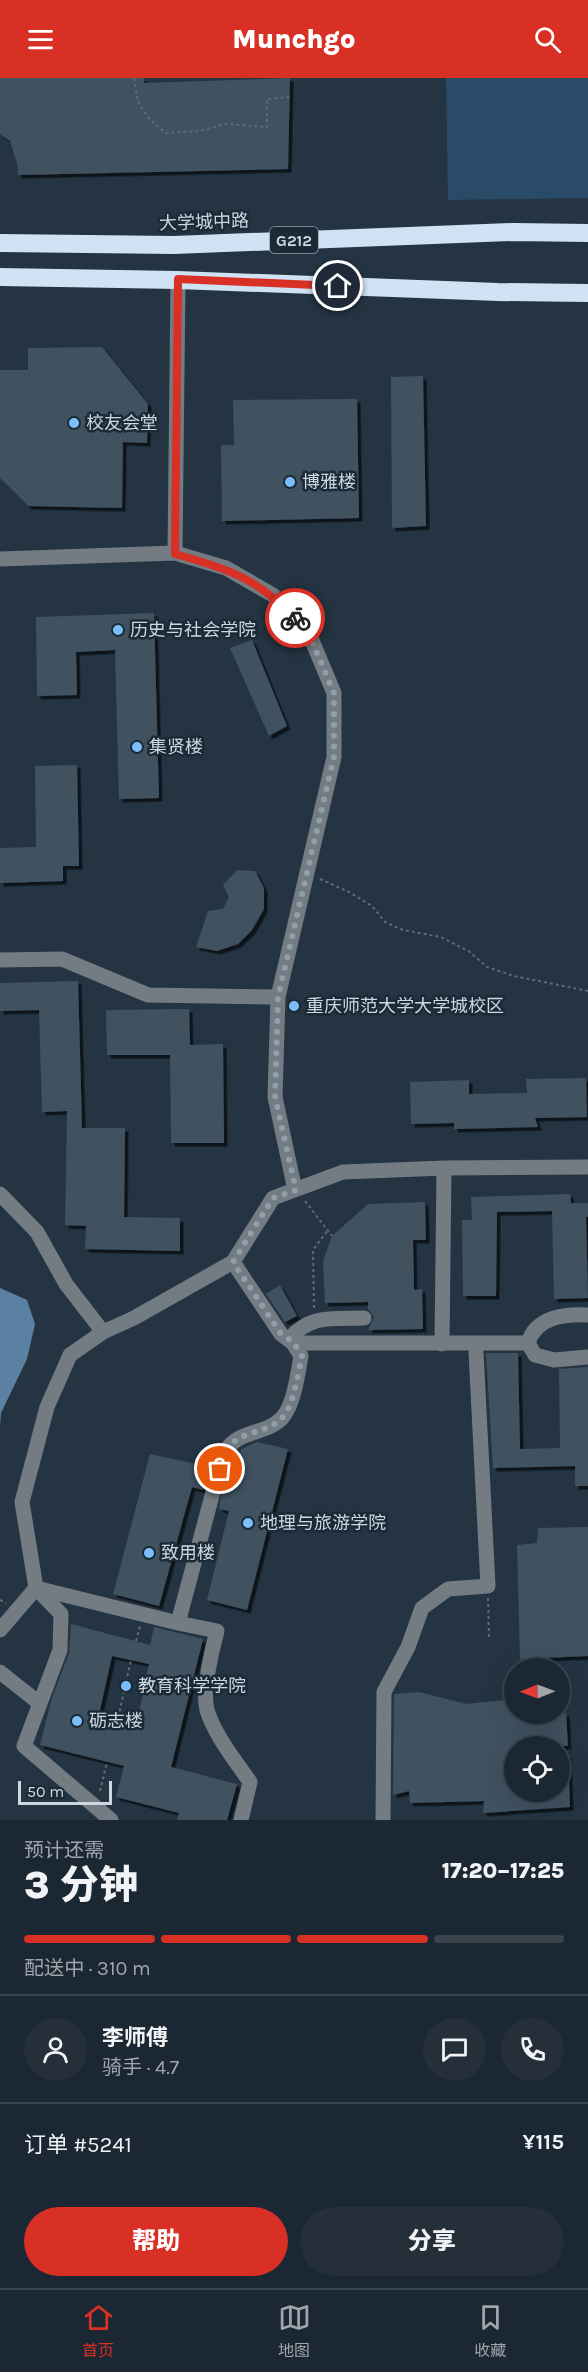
<!DOCTYPE html>
<html lang="zh">
<meta charset="utf-8">
<style>
body{margin:0;font-family:Karla,"Noto Sans SC",sans-serif;background:#242f3a;color:#f1f3f6;height:100vh;display:flex;flex-direction:column;font-size:22px;white-space:nowrap}
*{box-sizing:border-box;margin:0}
p{font-size:20px;color:#a0a5ac}
.icon{flex:none;width:33px;height:33px;fill:none;stroke:currentColor;stroke-width:2;stroke-linecap:round;stroke-linejoin:round}
.map{position:relative;height:1742px;overflow:hidden}
.drawer{display:flex;flex-direction:column;background:#1b2732;flex:1}
.drawer>*{flex:none}
.needle{width:39px;rotate:269deg}
.fabs{position:absolute;left:504px;top:1580px;display:grid;gap:12px}
.fabs a{display:grid;place-items:center;width:66px;height:66px;border-radius:50%;background:#1b2732;box-shadow:0 6px 24px #0002,0 0 0 2px #39444d;font-size:30px}
.scale{position:absolute;left:18px;bottom:15px;width:94px;box-sizing:border-box;padding-left:6px;border:3px solid #cdd7e0;border-top:0;font-size:16px;line-height:21px;white-space:nowrap;color:#cdd7e0;-webkit-text-stroke:4px #1b2a37;paint-order:stroke}
.pin{position:absolute;display:grid;place-items:center;width:51px;height:51px;color:#fff;margin:-26px;border:3px solid #fff;border-radius:50%;box-shadow:0 2px 6px #0007}
.courier{position:absolute;display:grid;place-items:center;width:60px;height:60px;margin:-30px;border:4px solid #d93025;border-radius:50%;background:#fff;color:#222;box-shadow:0 2px 8px #0007}
.head em{font-style:normal;font-weight:800}
.head div{display:flex;flex-direction:column-reverse}
.head{display:flex;align-items:center;justify-content:space-between;height:102px;padding:0 24px}
h1{font-size:39px;font-weight:800;line-height:45px}
.bar{display:grid;grid-template-columns:repeat(4,1fr);gap:9px 6px;align-content:center;height:72px;padding:0 24px}
.bar i{height:8px;border-radius:4px;background:#39444d}
.bar .on{background:#d93025}
.bar p{grid-column:span 4}
.line{display:flex;align-items:center;gap:15px;padding:0 24px;border-top:2px solid #39444d}
.line div{flex:1}
.round{display:grid;place-items:center;flex:none;width:63px;height:63px;border-radius:32px;background:#242f3a}
.action{display:flex;gap:12px;margin-top:auto;padding:12px 24px}
.action a{flex:1;height:69px;border-radius:36px;background:#d93025;color:#fff;font-size:24px;font-weight:800;line-height:69px;text-align:center}
.action a+a{background:#242f3a;color:#f1f3f6}
header{display:flex;justify-content:space-between;align-items:center;height:78px;padding:0 24px;background:#d93025;color:#fff;font-size:27px;font-weight:800}
.tabs{display:flex;justify-content:space-around;align-items:center;height:84px;border-top:2px solid #39444d;background:#1b2732;font-size:16px;color:#a0a5ac}
.tabs a{display:grid;justify-items:center;gap:3px}
.tabs .on{color:#d93025}
.map>svg:first-child{display:block}
.green{fill:#294b68}
.water{fill:#5b81a2}
.building{fill:#415160;fill-rule:evenodd;filter:url(#shadow)}
.lines{fill:none;stroke-linecap:round;stroke-linejoin:round}
.minor-tunnel{stroke:#3d4c5a;stroke-width:15;stroke-dasharray:15 8;stroke-linecap:butt}
.path{stroke:#5d6b78;stroke-width:2;stroke-dasharray:3 3;stroke-linecap:butt}
.minor{stroke:#747c83;stroke-width:15}
.highway{stroke:#cfe3f5;stroke-width:18}
.done{stroke:#929ea9;stroke-width:6;stroke-dasharray:0 10.8}
.route{stroke:#d93025;stroke-width:8}
.poi-dot{fill:#7bbef9;stroke:#1b2a37;stroke-width:2}
.labels{text-anchor:middle;dominant-baseline:central;stroke-width:5;stroke-linejoin:round;paint-order:stroke}
.shield{fill:#1b2a37;stroke:#98a3ad;stroke-width:1.5}
.shield-label{font-size:16px;font-weight:bold;fill:#cdd7e0}
.street-label{font-size:18px;fill:#cdd7e0;stroke:#1b2a37}
.poi-label{font-size:18px;fill:#cdd7e0;stroke:#1b2a37;text-anchor:start}
</style>
<header><svg class="icon" aria-label="menu" viewBox="0 0 24 24"><path d="M4 6h16M4 12h16M4 18h16"/></svg>Munchgo<svg class="icon" aria-label="search" viewBox="0 0 24 24"><circle cx="10" cy="10" r="6"/><path d="M15 15l6 6"/></svg></header>
<div class="map">
<svg width="588" height="1742" viewBox="0 0 588 1742">
<defs>
<filter id="shadow"><feDropShadow dx="3.5" dy="3.5" stdDeviation="0" flood-color="#0009"/></filter>
</defs>
<rect width="100%" height="100%" fill="#243442"/>
<path class="green" d="M446,0H588V120L448,122Z"/>
<path class="water" d="M0,1210L27,1222L35,1246L27,1281L1,1335L0,1348Z"/>
<path class="building" d="M0,0H144V5L290,0L288,91L18,97L17,85L10,63L0,56Z
M102,269L148,326L147,365L123,364L122,430L28,428L0,400V292H28V270Z
M423,298L426,448L392,450L391,299Z
M357,321L359,440L222,443L221,367H234L233,322Z
M154,535L159,720L119,721L115,572L76,574L77,617L37,618L36,539Z
M252,562L287,648L269,658L230,570Z
M77,687L79,788H63V803L0,805V770L36,769L35,688Z
M237,792L255,793L264,810V831L252,852L238,866L217,873L196,869L208,833L223,831L229,819L223,807Z
M78,903L82,1050H125L124,1139L180,1140V1173L85,1171L86,1148L65,1147L67,1033L42,1034L39,932L0,933V905Z
M189,931L190,967L223,966L224,1065H171L170,977H107L106,932Z
M586,1000L587,1039L535,1040L538,1049L454,1051V1045L411,1046L410,1004L469,1002V1016L527,1015L526,1001Z
M570,1116L571,1125H588V1139H586L588,1220L554,1221L552,1133L497,1134L496,1218H463L462,1142H472L471,1119Z
M425,1124L426,1162H413L414,1212L422,1211L423,1251L368,1252L374,1239L368,1231V1224L325,1225L323,1183L332,1158L368,1126Z
M280,1207L297,1238L285,1244L266,1216Z
M486,1275H518L520,1371L560,1370L559,1291L588,1289V1408H575V1388L493,1390Z
M257,1364L288,1371L247,1532L207,1522L229,1433L219,1431L222,1412L215,1405L207,1407L203,1412L192,1409L159,1528L113,1516L150,1376L211,1389L213,1398L222,1401L227,1398L230,1393L236,1394L241,1371Z
M588,1449V1578L520,1581L517,1467L537,1465L538,1450Z
M71,1546L150,1567L154,1549L203,1561L171,1689L237,1706L227,1742H177L179,1735L116,1719L124,1688L40,1667L52,1620L69,1575ZM112,1578L149,1586L136,1649L98,1641Z
M419,1614L466,1626L514,1621V1635H566L568,1668H514V1713H560V1677H568L570,1729L483,1735L484,1723L410,1725L409,1713L393,1717L394,1616Z"/>
<g class="lines">
<path class="minor-tunnel" d="M213,1414L220,1391"/>
<path class="path" d="M134,0L138,24L150,42L166,55L199,53L225,46L267,49V21L290,19
M320,801L349,814L372,828L385,844L403,852L441,859L470,874L487,889L514,898L588,913
M305,1123L332,1158
M314,1230L313,1172L328,1152
M488,1520L489,1560
M0,1522L6,1525
M136,1563L140,1548
M117,1645L131,1582
M100,1713L107,1684"/>
<path class="minor" d="M175,475L178,202
M0,481L175,475L226,490L273,517L308,553L334,615V679L278,919L275,1019L295,1112
M0,882L62,881L148,917L278,919
M0,1116L37,1154L66,1206L103,1254
M588,1237C563,1236 536,1239 528,1265L535,1277L554,1282L588,1279
M289,1261C311,1236 333,1241 364,1240
M293,1265H528
M442,1266L444,1090
M220,1391C222,1385 223,1378 226,1373C237,1352 266,1357 282,1340C294,1327 298,1295 301,1278L293,1265L281,1256L233,1184
M213,1414L178,1545L217,1553C212,1572 202,1613 207,1632C215,1658 235,1682 250,1704L241,1742
M36,1510L61,1536L60,1572L24,1668L111,1742
M36,1510L178,1545
M0,1552L36,1510L22,1424L47,1329L70,1277L103,1254L134,1240L233,1184L273,1120L343,1094L444,1090L588,1089
M0,1594L39,1625
M383,1742L384,1614L408,1569L422,1530L448,1511L488,1508L476,1274"/>
<path class="highway" d="M0,165L174,167L513,154L588,155
M0,199L178,202L498,214L588,215"/>
</g>
<g class="lines">
<path class="done" d="M220,1391C222,1385 223,1378 226,1373C237,1352 266,1357 282,1340C294,1327 298,1295 302,1278L293,1264L281,1256L233,1184L273,1120L296,1112L275,1019L278,919L334,679V615L308,554L295,540"/>
<path class="route" d="M295,540C257,500 226,490 175,476L178,201L338,208"/>
</g>
<g class="poi-dot">
<circle cx="74" cy="345" r="6"/>
<circle cx="290" cy="404" r="6"/>
<circle cx="118" cy="552" r="6"/>
<circle cx="137" cy="669" r="6"/>
<circle cx="294" cy="928" r="6"/>
<circle cx="248" cy="1445" r="6"/>
<circle cx="149" cy="1475" r="6"/>
<circle cx="126" cy="1608" r="6"/>
<circle cx="77" cy="1643" r="6"/>
</g>
<g class="labels">
<rect class="shield" x="270" y="149" width="48" height="26" rx="4.5"/>
<g class="shield-label">
<text x="294" y="162">G212</text>
</g>
<g class="street-label">
<text transform="translate(204 144) rotate(-2)">大学城中路</text>
</g>
<g class="poi-label">
<text x="86" y="345">校友会堂</text>
<text x="302" y="404">博雅楼</text>
<text x="130" y="552">历史与社会学院</text>
<text x="149" y="669">集贤楼</text>
<text x="306" y="928">重庆师范大学大学城校区</text>
<text x="260" y="1445">地理与旅游学院</text>
<text x="161" y="1475">致用楼</text>
<text x="138" y="1608">教育科学学院</text>
<text x="89" y="1643">砺志楼</text>
</g>
</g>
</svg>
<div class="fabs">
<a><svg class="needle" viewBox="-14 -14 28 28"><path d="M0-13l5 13h-10z" fill="#e53935"/><path d="M0 13l5-13h-10z" fill="#a0a5ac"/></svg></a>
<a><svg class="icon" aria-label="locate" viewBox="0 0 24 24"><circle cx="12" cy="12" r="6"/><path d="M12 2v4M12 18v4M2 12h4M18 12h4"/></svg></a>
</div>
<div class="scale">50 m</div>
<div class="pin" style="left:220px;top:1391px;background:#ea580c"><svg class="icon" aria-label="bag" viewBox="0 0 24 24"><path d="M5 8h14l-1 12H6zM9 8a3 3 0 0 1 6 0"/></svg></div>
<div class="pin" style="left:338px;top:208px;background:#1f2937"><svg class="icon" aria-label="home" viewBox="0 0 24 24"><path d="M3 11l9-7 9 7M6 9v11h12V9"/></svg></div>
<div class="courier" style="left:295px;top:540px"><svg class="icon" aria-label="bike" viewBox="0 0 24 24"><circle cx="6" cy="16" r="4"/><circle cx="18" cy="16" r="4"/><path d="M6 16l4-8h5l3 8M10 8l3 8H6M13 5h3"/></svg></div>
</div>
<section class="drawer">
<div class="head"><div><h1>3 分钟</h1><p>预计还需</p></div><em>17:20–17:25</em></div>
<div class="bar"><i class="on"></i><i class="on"></i><i class="on"></i><i></i><p>配送中 · 310 m</p></div>
<div class="line" style="height:108px"><a class="round"><svg class="icon" aria-label="person" viewBox="0 0 24 24"><circle cx="12" cy="8" r="4"/><path d="M4 21q1-7 8-7t8 7"/></svg></a><div><b>李师傅</b><p>骑手 · 4.7</p></div><a class="round"><svg class="icon" aria-label="chat" viewBox="0 0 24 24"><path d="M4 5h16v11H9l-5 4z"/></svg></a><a class="round"><svg class="icon" aria-label="phone" viewBox="0 0 24 24"><path d="M5 4h4l2 5-3 2q2 4 5 5l2-3 5 2v4C11 20 4 13 5 4z"/></svg></a></div>
<div class="line" style="height:78px"><div>订单 #5241</div><b>¥115</b></div>
<div class="action"><a>帮助</a><a>分享</a></div>
</section>
<nav class="tabs">
<a class="on"><svg class="icon" aria-label="home" viewBox="0 0 24 24"><path d="M3 11l9-7 9 7M6 9v11h12V9"/></svg>首页</a>
<a><svg class="icon" aria-label="map" viewBox="0 0 24 24"><path d="M3 6l6-2 6 2 6-2v14l-6 2-6-2-6 2zM9 4v14M15 6v14"/></svg>地图</a>
<a><svg class="icon" aria-label="saved" viewBox="0 0 24 24"><path d="M7 4h10v16l-5-4-5 4z"/></svg>收藏</a>
</nav>
